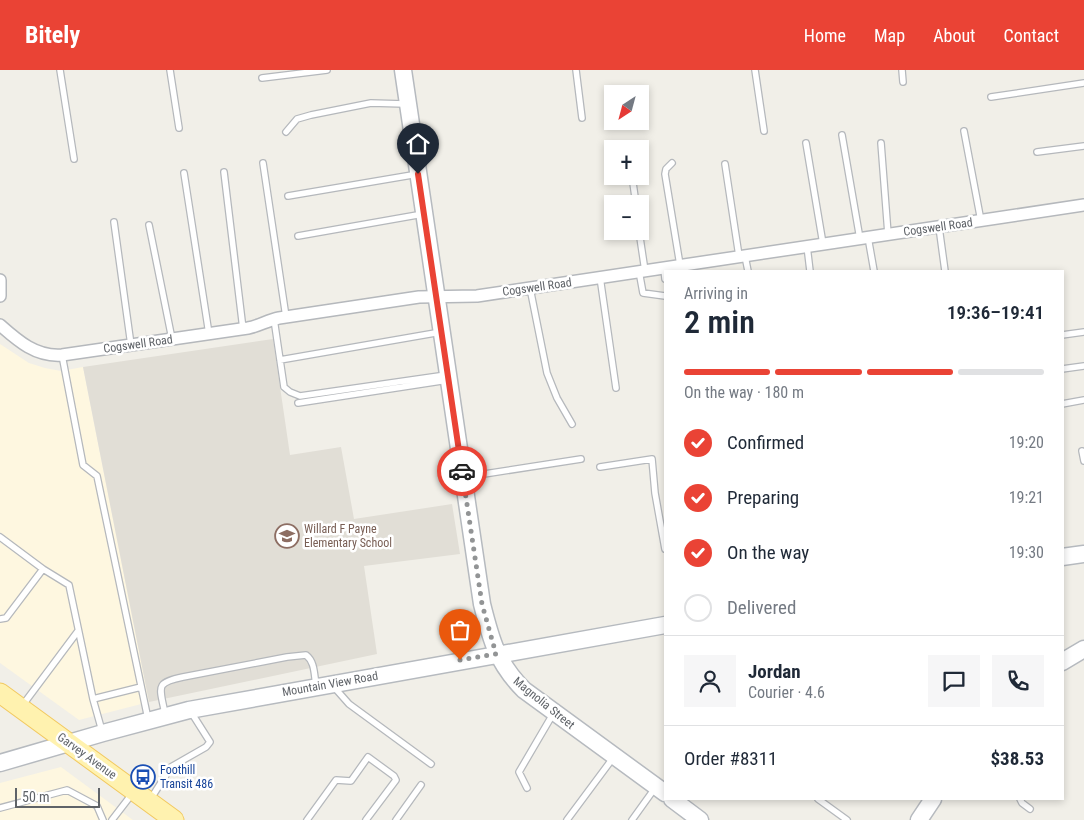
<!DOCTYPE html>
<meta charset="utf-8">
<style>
body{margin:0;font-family:"Roboto Condensed",sans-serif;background:#f6f6f7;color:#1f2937;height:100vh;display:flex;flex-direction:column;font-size:19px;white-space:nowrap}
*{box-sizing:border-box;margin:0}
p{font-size:16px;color:#747a83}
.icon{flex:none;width:28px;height:28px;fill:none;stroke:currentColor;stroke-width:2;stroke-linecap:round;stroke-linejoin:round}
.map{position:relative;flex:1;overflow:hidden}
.panel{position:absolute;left:664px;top:200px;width:400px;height:530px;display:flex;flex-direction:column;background:#fff;border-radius:0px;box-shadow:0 2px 8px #0003}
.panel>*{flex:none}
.needle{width:32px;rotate:216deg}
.fabs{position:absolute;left:604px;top:15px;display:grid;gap:10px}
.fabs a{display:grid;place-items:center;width:45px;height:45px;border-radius:0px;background:#fff;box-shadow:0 2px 8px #0003;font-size:25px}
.scale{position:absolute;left:15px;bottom:12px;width:85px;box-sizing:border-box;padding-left:5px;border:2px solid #5f6368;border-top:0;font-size:14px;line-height:18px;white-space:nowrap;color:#5f6368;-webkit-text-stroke:4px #fff;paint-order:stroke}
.pin{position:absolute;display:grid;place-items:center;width:42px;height:42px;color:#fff;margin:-51px -21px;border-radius:50% 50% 50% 0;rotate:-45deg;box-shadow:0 0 5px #0007}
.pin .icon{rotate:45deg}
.courier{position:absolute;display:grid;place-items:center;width:50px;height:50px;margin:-25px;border:4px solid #ea4335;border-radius:50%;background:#fff;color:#222;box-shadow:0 1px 6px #0007}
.head em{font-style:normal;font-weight:600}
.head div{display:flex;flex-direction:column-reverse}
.head{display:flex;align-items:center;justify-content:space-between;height:85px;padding:0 20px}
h1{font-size:32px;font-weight:600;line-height:38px}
.bar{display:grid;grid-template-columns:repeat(4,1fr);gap:8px 5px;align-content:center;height:60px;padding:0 20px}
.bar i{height:6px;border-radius:4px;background:#e0e1e3}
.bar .current{background:#ea4335}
.bar p{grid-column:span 4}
.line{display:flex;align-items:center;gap:12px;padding:0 20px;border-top:1px solid #e0e1e3}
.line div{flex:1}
.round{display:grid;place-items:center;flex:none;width:52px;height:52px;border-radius:0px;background:#f6f6f7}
ol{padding:0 20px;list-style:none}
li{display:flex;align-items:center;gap:15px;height:55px}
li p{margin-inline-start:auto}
li .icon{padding:5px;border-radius:50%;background:#ea4335;color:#fff;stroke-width:4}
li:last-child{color:#747a83}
li i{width:28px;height:28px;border:2px solid #e0e1e3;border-radius:50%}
header{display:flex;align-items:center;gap:30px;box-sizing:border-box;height:70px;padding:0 25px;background:#ea4335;color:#fff}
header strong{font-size:24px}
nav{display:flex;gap:28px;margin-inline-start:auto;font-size:18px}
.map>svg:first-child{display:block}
.commercial{fill:#fef7e0}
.education{fill:#e1ded6}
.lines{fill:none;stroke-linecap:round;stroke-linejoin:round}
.lane-casing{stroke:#b5b8bc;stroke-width:8}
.street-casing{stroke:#b5b8bc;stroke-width:14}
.secondary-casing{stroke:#b6babf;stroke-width:19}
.primary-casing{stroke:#f2c960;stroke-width:21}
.lane{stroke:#fff;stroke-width:5.5}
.street{stroke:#fff;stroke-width:11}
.secondary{stroke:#fff;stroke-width:16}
.primary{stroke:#fff2af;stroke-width:19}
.done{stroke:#929495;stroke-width:5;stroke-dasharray:0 9}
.route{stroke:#ea4335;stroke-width:6}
.labels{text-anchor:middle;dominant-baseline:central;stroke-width:5;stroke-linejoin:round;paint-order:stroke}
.street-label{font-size:12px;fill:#5f6368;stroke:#fff}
.education-label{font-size:12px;fill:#785e54;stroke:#fff;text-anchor:start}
.transit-label{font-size:12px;fill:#164399;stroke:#fff;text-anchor:start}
</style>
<header>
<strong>Bitely</strong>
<nav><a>Home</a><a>Map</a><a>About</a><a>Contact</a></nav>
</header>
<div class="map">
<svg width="1084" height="750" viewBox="0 0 1084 750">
<rect width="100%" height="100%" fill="#f1efe8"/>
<path class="commercial" d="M0,274L29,293L45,298L61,301L83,297L149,632L79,650L0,593Z
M61,697L133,750H0V713Z"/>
<path class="education" d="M273,269L290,385L341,377L354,449L452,434L460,484L364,496L377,584L149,632L83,297Z"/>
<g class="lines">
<g class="lane-casing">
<path id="lane" d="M60,0L74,89
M170,0L179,58
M576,0L582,48
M755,0L764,61
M902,0L903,12
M262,8L327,0
M991,27L1084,13
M964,61L981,151
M286,62L297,49L311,45L371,33L405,34
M842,65L860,169
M806,73L823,174
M881,73L888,164
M1037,82L1084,76
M263,93L286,247
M672,93L666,99L665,104L680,195
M725,94L739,186
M224,102L243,259
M184,103L209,264
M632,106L636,134
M288,126L418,104
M114,152L131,275
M149,155L172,269
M939,157L945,201
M639,161L645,201
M298,166L423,144
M868,167L874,201
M807,176L810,201
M745,186L748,201
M664,198L665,209
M639,201L643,223L665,226
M600,207L616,318
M530,218L547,303L557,328L572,354
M274,249L284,317L290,322L300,326L446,305
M1062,265L1084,262
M62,285L83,395L97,406L148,649
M280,290L441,262
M1062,299L1084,296
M298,333L448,310
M1062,334L1084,330
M1082,381L1084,391
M600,397L652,389L655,423L665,479
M465,407L581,389
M0,467L43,499L6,548L0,549
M43,499L69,515L93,629L102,661
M334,617L349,634L431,694
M93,629L141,617
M22,636L78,561
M165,644C160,617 154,613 183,607L287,587L306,585C315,592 314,604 316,615
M527,718L519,702L553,644
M818,729L847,750
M1020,729L1022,733L1030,739
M150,730L171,697L206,677L210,672L191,642
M0,738L67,720L97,736L103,750
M112,750L132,724
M307,750L336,710L351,711L368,687L394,706L396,710L366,750
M396,750L421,715
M567,750L613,688
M632,750L655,718"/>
</g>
<g class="street-casing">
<path id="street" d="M0,210V226
M0,255C18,271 36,287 62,285L248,258C259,256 268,250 279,248L419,227L477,226L1084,135"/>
</g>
<g class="secondary-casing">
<path id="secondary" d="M403,0L482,534C491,570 497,593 524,620L665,723
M1062,487L1084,484
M1062,592L1084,579
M0,693L103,663L189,640L665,555
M672,729L700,750
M919,750L933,729"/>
</g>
<g class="primary-casing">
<path id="primary" d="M0,623L174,750"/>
</g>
<use href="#lane" class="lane"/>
<use href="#street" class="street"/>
<use href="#secondary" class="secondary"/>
<use href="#primary" class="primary"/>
</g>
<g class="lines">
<path class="done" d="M460,590L496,584L482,534L462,401"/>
<path class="route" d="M418,104L462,401"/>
</g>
<defs>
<g id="school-ring" transform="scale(1.25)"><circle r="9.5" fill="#fff" stroke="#8d6e63" stroke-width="1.5"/><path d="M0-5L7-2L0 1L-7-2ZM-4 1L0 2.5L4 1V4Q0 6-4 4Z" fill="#8d6e63"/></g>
<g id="bus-ring" transform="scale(1.25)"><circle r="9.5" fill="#fff" stroke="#1a4fb4" stroke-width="1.5"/><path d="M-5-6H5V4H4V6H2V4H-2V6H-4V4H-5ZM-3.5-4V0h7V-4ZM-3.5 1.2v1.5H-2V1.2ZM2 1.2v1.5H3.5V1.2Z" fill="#1a4fb4"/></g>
</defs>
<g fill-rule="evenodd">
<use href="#school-ring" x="287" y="466"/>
<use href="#bus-ring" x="143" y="707"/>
</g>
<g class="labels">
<g class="street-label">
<text transform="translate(938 157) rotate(-8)">Cogswell Road</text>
<text transform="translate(537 217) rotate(-8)">Cogswell Road</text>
<text transform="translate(138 274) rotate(-8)">Cogswell Road</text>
<text transform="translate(330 614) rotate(-10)">Mountain View Road</text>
<text transform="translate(544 633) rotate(39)">Magnolia Street</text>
<text transform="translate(87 686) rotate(36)">Garvey Avenue</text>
</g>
<g class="education-label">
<text x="304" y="459">Willard F Payne<tspan x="304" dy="14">Elementary School</tspan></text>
</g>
<g class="transit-label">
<text x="160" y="700">Foothill<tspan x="160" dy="14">Transit 486</tspan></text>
</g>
</g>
</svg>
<div class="fabs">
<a><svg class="needle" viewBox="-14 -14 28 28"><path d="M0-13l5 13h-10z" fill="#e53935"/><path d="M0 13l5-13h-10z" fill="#747a83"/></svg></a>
<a>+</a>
<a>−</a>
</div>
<div class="scale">50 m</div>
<div class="pin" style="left:460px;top:590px;background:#ea580c"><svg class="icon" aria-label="bag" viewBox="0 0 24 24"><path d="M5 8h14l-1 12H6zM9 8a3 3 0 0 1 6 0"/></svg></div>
<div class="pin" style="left:418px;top:104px;background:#1f2937"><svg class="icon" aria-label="home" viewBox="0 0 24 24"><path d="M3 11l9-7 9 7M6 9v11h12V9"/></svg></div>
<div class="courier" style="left:462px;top:401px"><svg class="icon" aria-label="car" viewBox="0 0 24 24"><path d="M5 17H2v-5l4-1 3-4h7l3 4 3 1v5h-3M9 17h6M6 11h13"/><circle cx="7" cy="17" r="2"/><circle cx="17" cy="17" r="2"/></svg></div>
<section class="panel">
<div class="head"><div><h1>2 min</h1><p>Arriving in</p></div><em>19:36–19:41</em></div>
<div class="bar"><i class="current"></i><i class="current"></i><i class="current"></i><i></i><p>On the way · 180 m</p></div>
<ol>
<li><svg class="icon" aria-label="check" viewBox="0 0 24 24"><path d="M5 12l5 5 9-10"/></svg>Confirmed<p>19:20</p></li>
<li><svg class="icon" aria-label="check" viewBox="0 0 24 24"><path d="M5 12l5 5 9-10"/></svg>Preparing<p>19:21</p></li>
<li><svg class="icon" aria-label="check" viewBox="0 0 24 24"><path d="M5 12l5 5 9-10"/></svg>On the way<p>19:30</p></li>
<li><i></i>Delivered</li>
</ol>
<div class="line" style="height:90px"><a class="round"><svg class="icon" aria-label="person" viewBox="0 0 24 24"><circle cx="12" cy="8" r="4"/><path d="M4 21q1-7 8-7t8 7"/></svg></a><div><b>Jordan</b><p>Courier · 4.6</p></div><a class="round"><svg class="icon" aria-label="chat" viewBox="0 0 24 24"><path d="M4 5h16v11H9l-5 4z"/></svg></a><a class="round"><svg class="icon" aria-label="phone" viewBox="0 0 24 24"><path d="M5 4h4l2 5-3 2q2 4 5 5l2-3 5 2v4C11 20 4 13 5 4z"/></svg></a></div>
<div class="line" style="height:65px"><div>Order #8311</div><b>$38.53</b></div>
</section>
</div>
